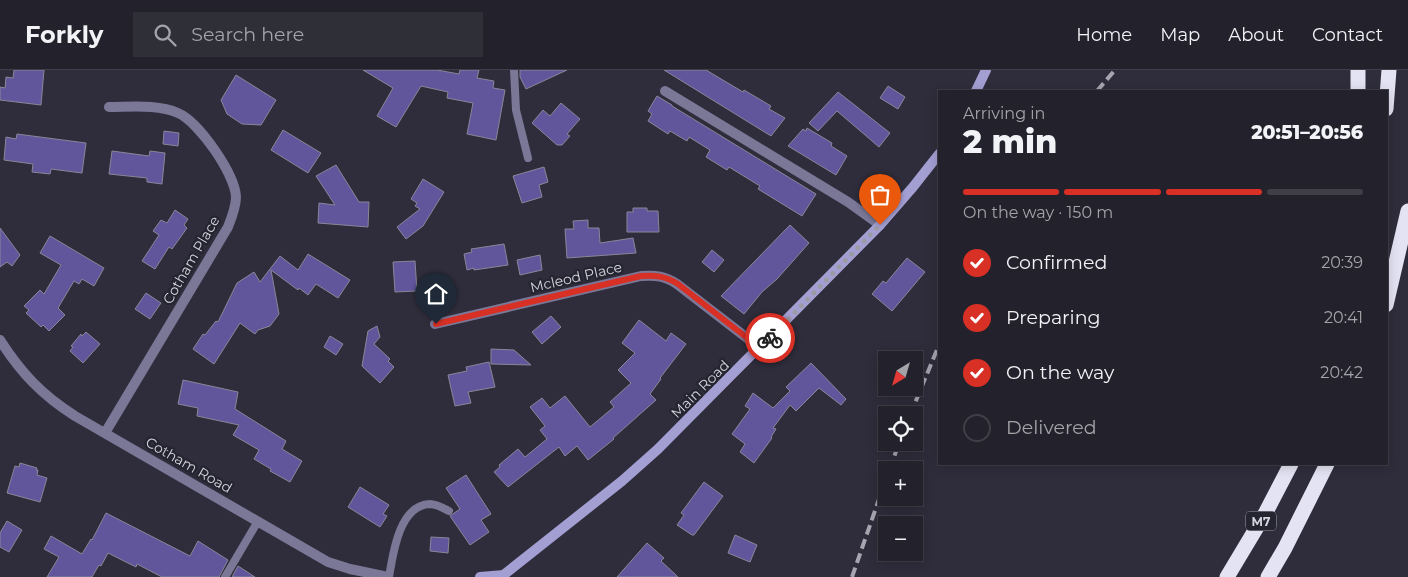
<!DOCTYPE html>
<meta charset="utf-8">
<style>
body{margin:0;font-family:Montserrat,sans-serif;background:#2f2f38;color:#f1f3f6;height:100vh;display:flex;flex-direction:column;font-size:19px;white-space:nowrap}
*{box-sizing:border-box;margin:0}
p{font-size:16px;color:#a3a4a9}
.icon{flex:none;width:28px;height:28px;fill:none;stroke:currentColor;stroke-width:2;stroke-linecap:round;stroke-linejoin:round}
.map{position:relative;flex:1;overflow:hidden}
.drawer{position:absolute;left:938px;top:20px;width:450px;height:375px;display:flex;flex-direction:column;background:#23222c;border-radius:0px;box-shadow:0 2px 12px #0003,0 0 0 1px #403f48}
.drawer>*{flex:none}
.needle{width:32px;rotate:217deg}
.buttons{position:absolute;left:878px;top:281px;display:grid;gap:10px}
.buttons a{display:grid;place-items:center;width:45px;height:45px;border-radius:0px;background:#23222c;box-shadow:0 2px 12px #0003,0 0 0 1px #403f48;font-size:25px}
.pin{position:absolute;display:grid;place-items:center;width:42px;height:42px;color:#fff;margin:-51px -21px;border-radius:50% 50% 50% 0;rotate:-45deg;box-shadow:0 0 5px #0007}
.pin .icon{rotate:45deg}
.courier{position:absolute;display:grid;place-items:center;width:50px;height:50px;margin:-25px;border:4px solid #d93025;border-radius:50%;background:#fff;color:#222;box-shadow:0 1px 6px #0007}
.headline em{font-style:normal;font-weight:800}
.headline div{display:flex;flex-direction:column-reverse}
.headline{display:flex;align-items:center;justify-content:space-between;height:85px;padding:0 25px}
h1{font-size:32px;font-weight:800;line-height:38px}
.bar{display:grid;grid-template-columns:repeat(4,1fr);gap:8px 5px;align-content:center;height:60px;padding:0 25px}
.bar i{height:6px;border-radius:4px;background:#403f48}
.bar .selected{background:#d93025}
.bar p{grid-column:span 4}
ol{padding:0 25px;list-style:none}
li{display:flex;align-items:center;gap:15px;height:55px}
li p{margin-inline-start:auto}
li .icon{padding:5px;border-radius:50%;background:#d93025;color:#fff;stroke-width:4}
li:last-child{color:#a3a4a9}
li i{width:28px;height:28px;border:2px solid #403f48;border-radius:50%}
header{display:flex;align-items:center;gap:30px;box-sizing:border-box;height:70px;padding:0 25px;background:#23222c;border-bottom:1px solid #403f48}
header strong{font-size:24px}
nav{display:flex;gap:28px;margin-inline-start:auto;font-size:18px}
.search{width:350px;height:45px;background:#2f2f38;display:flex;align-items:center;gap:12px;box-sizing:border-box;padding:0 18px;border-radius:0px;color:#a3a4a9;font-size:19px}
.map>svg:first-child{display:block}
.building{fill:#61569c;stroke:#888798}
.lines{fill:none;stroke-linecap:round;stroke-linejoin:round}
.service{stroke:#7a7797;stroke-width:8}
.minor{stroke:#7a7797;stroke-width:10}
.secondary{stroke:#a49fd3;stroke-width:10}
.motorway{stroke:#e4e3f3;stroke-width:15}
.rail{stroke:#a7a6b0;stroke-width:4;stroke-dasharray:10 5;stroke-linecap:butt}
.done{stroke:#9c9aa5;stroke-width:5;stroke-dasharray:0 9}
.route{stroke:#d93025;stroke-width:6}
.labels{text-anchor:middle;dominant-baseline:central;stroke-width:4.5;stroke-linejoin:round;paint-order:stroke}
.shield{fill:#252431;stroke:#a1a0aa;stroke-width:1}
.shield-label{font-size:12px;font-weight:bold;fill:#d6d5de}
.street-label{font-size:14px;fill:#d6d5de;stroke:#252431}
</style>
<header>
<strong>Forkly</strong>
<div class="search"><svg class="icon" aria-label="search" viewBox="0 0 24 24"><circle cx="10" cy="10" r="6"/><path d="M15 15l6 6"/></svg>Search here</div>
<nav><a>Home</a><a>Map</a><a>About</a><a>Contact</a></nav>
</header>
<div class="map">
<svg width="1408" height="507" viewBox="0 0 1408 507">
<rect width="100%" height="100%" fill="#2f2d3b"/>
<path class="building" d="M14,0H44L41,35L0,30V17L5,18L6,7L13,8Z
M363,0H437L459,4L460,0H479L477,8L494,11L493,18L505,20L496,70L467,64L473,33L447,28L448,22L421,16L396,57L377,46L393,18Z
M520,0H567L526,19L520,7Z
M664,0H706L743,22L744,20L771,36L769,39L785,48L771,66Z
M236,5L276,30L261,55L242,54L227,44L221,30Z
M888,16L905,27L898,39L880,28Z
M838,22L890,63L879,77L837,41L818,61L809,53Z
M657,26L672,35V36L816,124L802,146L758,119L760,116L729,97L727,100L706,87L710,80L689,67L687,71L670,61L668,64L648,51L652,44L648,41Z
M561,33L580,49L567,64L570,66L562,75H557L532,53L543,40L550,46Z
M807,58L832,73L831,76L847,86L836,105L788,76L803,59L806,61Z
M283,60L321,83L308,103L271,80Z
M164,61L179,63L178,76L163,74Z
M17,64L86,73L82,103L51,99L50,104L32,102L33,94L4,90L6,67L16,69Z
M112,81L149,86L150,81L165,83L162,114L147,112V108L109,104Z
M336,95L359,132H369L368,157L318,153L319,133L335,135L316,106Z
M544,97L548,112L539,115L542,127L522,133L513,106Z
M423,109L444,122L423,156L406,169L397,157L420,139L415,136L417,133L411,129Z
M633,138H647V141H658L659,162H627V142H633Z
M175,140L188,149L184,155L187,158L172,179L169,177L155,199L142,191L159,165L153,161L161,150L167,153Z
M588,150V158H599L600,173L633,168L636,183L567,188L565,159H574L573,151Z
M790,155L809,173L777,209L762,222L744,244L721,226Z
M0,158L20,185L12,196L7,192L0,197Z
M50,166L104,198L94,216L82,209L79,214L74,211L58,238L65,245L49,261L43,255L41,257L26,243L29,240L24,236L40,220L44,224L61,195L40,183Z
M504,174L508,195L474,200V198L467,200L464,184L472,182L471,179Z
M712,180L724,190L714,202L702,192Z
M308,184L350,210L338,228L316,214L308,225L299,218L298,220L271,200L279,244L270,256L258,260L255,264L240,253L214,294L193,279L203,264L205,265L216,251L218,252L237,213L254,202L260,212L280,186L298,200Z
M540,185L542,200L520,205L517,190Z
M907,188L925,202L892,241L872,224L883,211L886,213Z
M415,191L417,221L395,222L393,192Z
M146,223L161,233L150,249L135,239Z
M551,246L561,257L542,274L532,262Z
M639,250L666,271L671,263L686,274L660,308L661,309L650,324L656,330L613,368L614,369L588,390L577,376L565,386L559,377L508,417L494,402L500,397L499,395L518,379L525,387L547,369L540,360L545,356L530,337L542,328L550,338L565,326L590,357L614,337L610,332L631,313L618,300L635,283L622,273Z
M377,256L380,267L374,274L390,289L388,291L394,297L380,313L362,296L368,261Z
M86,262L100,274L83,293L70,281L73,277L71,276L81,264L82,266Z
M330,266L343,274L336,285L324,277Z
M491,279L514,280L531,295L491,294Z
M489,292L495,317L468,322L471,333L455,336L448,305L467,301L466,297Z
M811,293L846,329L841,335L819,318L796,341L790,335L773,358L776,359L771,367L772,368L754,393L740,382L745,374L732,364L750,339L745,336L753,323L773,338L790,321L786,317Z
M183,310L238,322L235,339L286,371L282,379L302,391L290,412L270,401L271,399L254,389L259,380L233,365L239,355L197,346L198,338L178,334Z
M20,393L37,398L36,400H38L37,405L47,408L40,432L7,423L15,396L19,397Z
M466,405L491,444L481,450L489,462L470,475L450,446L460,439L446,418Z
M704,412L723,426L694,465H692L677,455L684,445L681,443Z
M360,417L389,435L383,444L387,446L380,457L348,437Z
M106,443L190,486L198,471L228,490L219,507H162L137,494L136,497L108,483L101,496L99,495L92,507H47L59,487L44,479L51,466L82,484L91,469L92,470Z
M7,451L22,460L9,482L0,477V463Z
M735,465L757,475L750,492L728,483Z
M431,467L449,468L448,483L430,481Z
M647,473L664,488L661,491L678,507H617Z
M238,496L255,507H232Z"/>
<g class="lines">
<path class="service" d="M514,0L516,40L528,88
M225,507L258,451
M389,507C393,484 399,435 430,434C436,434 443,438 449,441"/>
<path class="minor" d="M665,21L848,132L880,155
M435,254L641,206C656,205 665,206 677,214L760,278
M0,270C21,303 42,325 75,346L328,492L350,499L388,507
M105,363L228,157C232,147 236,137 236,127C235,104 199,52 178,43C158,34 131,37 109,37"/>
<path class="secondary" d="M976,21L986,0
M480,507L504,505
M501,507L622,411L658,379L880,155L913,117L939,84"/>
<path class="motorway" d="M1358,0V21
M1386,39L1389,0
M1386,235L1408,141
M1227,507L1266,442L1291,394
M1268,507L1285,478L1327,394"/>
<path class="rail" d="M1097,21L1115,0
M910,345L939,275
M890,400L899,372
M852,507L886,409"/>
</g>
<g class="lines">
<path class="done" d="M770,268L880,155"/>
<path class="route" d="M436,254L641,206C656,205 665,206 678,214L760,278L770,268"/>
</g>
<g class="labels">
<rect class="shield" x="1246" y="441.5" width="30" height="19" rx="4"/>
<g class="shield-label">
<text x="1261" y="451">M7</text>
</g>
<g class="street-label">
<text transform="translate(191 190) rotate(-60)">Cotham Place</text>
<text transform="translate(576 207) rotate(-13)">Mcleod Place</text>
<text transform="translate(700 319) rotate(-45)">Main Road</text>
<text transform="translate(189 395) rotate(30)">Cotham Road</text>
</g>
</g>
</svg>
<div class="buttons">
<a><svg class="needle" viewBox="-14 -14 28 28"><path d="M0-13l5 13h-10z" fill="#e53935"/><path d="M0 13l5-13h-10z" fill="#a3a4a9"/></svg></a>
<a><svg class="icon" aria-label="locate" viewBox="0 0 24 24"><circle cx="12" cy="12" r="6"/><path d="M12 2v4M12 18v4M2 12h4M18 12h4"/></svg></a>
<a>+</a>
<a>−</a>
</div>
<div class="pin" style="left:880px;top:155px;background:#ea580c"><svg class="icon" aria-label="bag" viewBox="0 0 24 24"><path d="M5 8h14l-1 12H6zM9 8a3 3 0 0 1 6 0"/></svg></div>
<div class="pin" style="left:436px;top:254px;background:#1f2937"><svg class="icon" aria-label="home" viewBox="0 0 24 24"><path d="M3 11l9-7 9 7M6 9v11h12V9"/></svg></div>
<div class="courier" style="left:770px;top:268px"><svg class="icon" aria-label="bike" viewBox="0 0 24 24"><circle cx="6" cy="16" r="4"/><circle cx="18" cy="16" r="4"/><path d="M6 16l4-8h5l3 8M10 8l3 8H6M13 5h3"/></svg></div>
<section class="drawer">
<div class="headline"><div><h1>2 min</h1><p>Arriving in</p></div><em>20:51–20:56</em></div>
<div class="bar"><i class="selected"></i><i class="selected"></i><i class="selected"></i><i></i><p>On the way · 150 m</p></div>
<ol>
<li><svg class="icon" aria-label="check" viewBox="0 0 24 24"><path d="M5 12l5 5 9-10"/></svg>Confirmed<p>20:39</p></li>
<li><svg class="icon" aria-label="check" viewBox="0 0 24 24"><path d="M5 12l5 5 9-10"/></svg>Preparing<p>20:41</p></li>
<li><svg class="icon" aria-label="check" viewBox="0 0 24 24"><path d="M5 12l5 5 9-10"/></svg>On the way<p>20:42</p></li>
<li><i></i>Delivered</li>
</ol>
</section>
</div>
